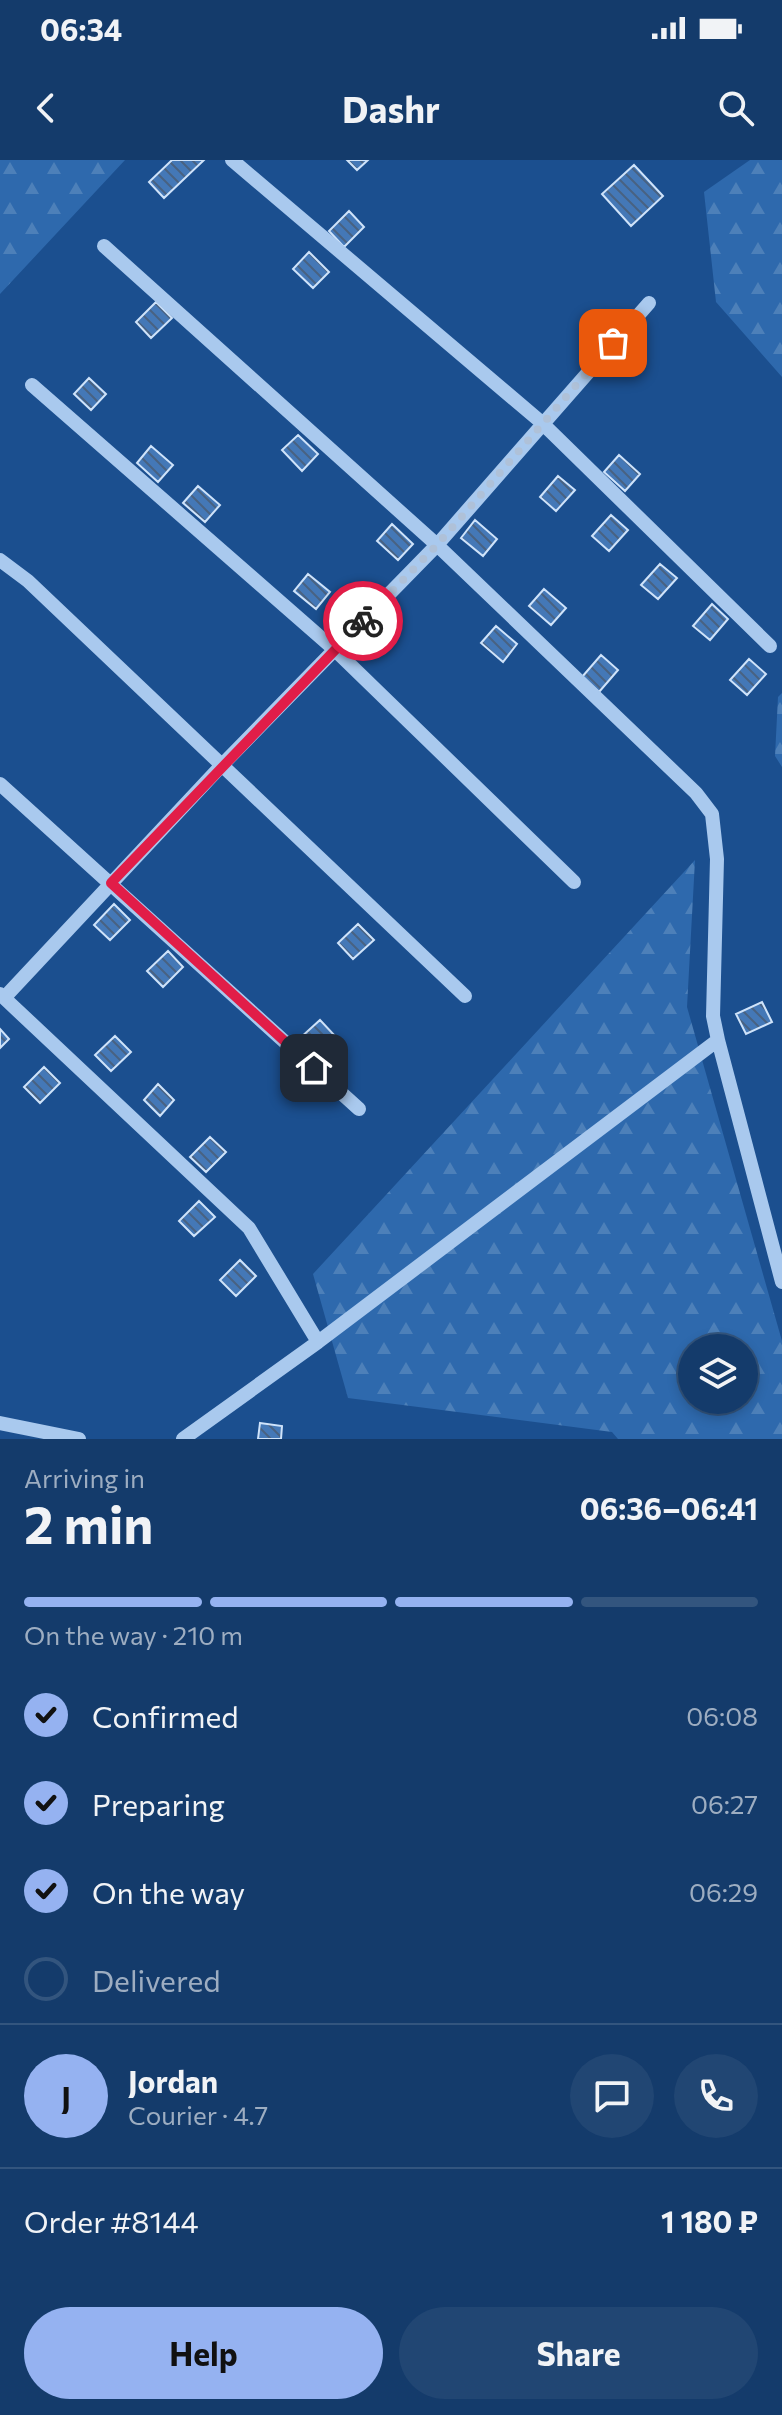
<!DOCTYPE html>
<meta charset="utf-8">
<style>
body{margin:0;font-family:Commissioner,sans-serif;background:#214673;color:#f1f3f6;height:100vh;display:flex;flex-direction:column;font-size:30px;white-space:nowrap}
*{box-sizing:border-box;margin:0}
p{font-size:26px;color:#9dadc1}
.icon{flex:none;width:44px;height:44px;fill:none;stroke:currentColor;stroke-width:2;stroke-linecap:round;stroke-linejoin:round}
.map{position:relative;height:1279px;overflow:hidden}
.details{display:flex;flex-direction:column;background:#143b6b;flex:1}
.details>*{flex:none}
.buttons{position:absolute;left:678px;top:1174px;display:grid;gap:16px}
.buttons a{display:grid;place-items:center;width:80px;height:80px;border-radius:50%;background:#143b6b;box-shadow:0 4px 12px #0003,0 0 0 2px #33557e;font-size:40px}
.pin{position:absolute;display:grid;place-items:center;width:68px;height:68px;color:#fff;margin:-34px;border-radius:16px;box-shadow:0 4px 12px #0006}
.courier{position:absolute;display:grid;place-items:center;width:80px;height:80px;margin:-40px;border:6px solid #e11d48;border-radius:50%;background:#fff;color:#222;box-shadow:0 2px 10px #0007}
.overview em{font-style:normal;font-weight:700}
.overview div{display:flex;flex-direction:column-reverse}
.overview{display:flex;align-items:center;justify-content:space-between;height:136px;padding:0 24px}
h1{font-size:52px;font-weight:700;line-height:60px}
.bar{display:grid;grid-template-columns:repeat(4,1fr);gap:12px 8px;align-content:center;height:96px;padding:0 24px}
.bar i{height:10px;border-radius:6px;background:#33557e}
.bar .current{background:#95b2f1}
.bar p{grid-column:span 4}
.line{display:flex;align-items:center;gap:20px;padding:0 24px;border-top:2px solid #33557e}
.line div{flex:1}
.round{display:grid;place-items:center;flex:none;width:84px;height:84px;border-radius:42px;background:#214673}
ol{padding:0 24px;list-style:none}
li{display:flex;align-items:center;gap:24px;height:88px}
li p{margin-inline-start:auto}
li .icon{padding:8px;border-radius:50%;background:#95b2f1;color:#111;stroke-width:4}
li:last-child{color:#9dadc1}
li i{width:44px;height:44px;border:4px solid #33557e;border-radius:50%}
.cta{display:flex;gap:16px;margin-top:auto;padding:16px 24px}
.cta a{flex:1;height:92px;border-radius:48px;background:#95b2f1;color:#111;font-size:32px;font-weight:700;line-height:92px;text-align:center}
.cta a+a{background:#214673;color:#f1f3f6}
.status{display:flex;justify-content:space-between;align-items:center;height:56px;padding:0 40px;background:#143b6b;direction:ltr}
.status svg{height:22px;fill:currentColor}
header{display:flex;justify-content:space-between;align-items:center;height:104px;padding:0 24px;background:#143b6b;font-size:36px;font-weight:700}
.map>svg:first-child{display:block}
.forest{fill:url(#forest-firs);fill-rule:evenodd}
.building{fill:url(#building-back-hatch);stroke:#cfe3fa;stroke-width:2}
.lines{fill:none;stroke-linecap:round;stroke-linejoin:round}
.minor{stroke:#a9c9ee;stroke-width:14}
.done{stroke:#afc1d8;stroke-width:8;stroke-dasharray:0 14.4}
.route{stroke:#e11d48;stroke-width:10}
</style>
<div class="status"><b>06:34</b><svg viewBox="0 0 49 12"><path d="M0 12V9h3v3zM5 12V6h3v6zM10 12V3h3v9zM15 12V0h3v12zM26 1h20v11H26zM47 4h2v5h-2z"/></svg></div>
<header><svg class="icon" aria-label="back" viewBox="0 0 24 24"><path d="M15 5l-7 7 7 7"/></svg>Dashr<svg class="icon" aria-label="search" viewBox="0 0 24 24"><circle cx="10" cy="10" r="6"/><path d="M15 15l6 6"/></svg></header>
<div class="map">
<svg width="782" height="1279" viewBox="0 0 782 1279">
<defs>
<pattern id="forest-firs" width="22" height="20" patternUnits="userSpaceOnUse" patternTransform="scale(2)"><rect width="22" height="20" fill="#2e69ad"/><path d="M5 1l3.5 6h-7zM16 11l3.5 6h-7z" fill="#4d80b9"/></pattern>
<pattern id="building-back-hatch" width="6" height="6" patternUnits="userSpaceOnUse" patternTransform="scale(2)"><rect width="6" height="6" fill="#4478b7"/><path d="M-1 5l2 2M0 0l6 6M5-1l2 2" fill="none" stroke="#486282"/></pattern>
</defs>
<rect width="100%" height="100%" fill="#1b4f8f"/>
<path class="forest" d="M0,0H125L0,134Z
M750,0H782V217L716,142L704,32Z
M782,533V607L775,596L778,537Z
M695,700L687,847L782,1181V1279H618L612,1272L348,1238L313,1114ZM692,1188H744V1240H692Z"/>
<path class="building" d="M172,0H204L164,38L149,22Z
M347,0H368L357,10Z
M634,5L663,36L631,66L602,34Z
M349,51L364,67L344,87L329,71Z
M309,92L329,112L313,128L293,109Z
M156,142L172,158L151,178L136,162Z
M89,218L106,234L91,250L74,234Z
M298,275L318,294L302,311L282,290Z
M151,286L173,305L158,322L137,303Z
M619,295L640,314L625,331L604,312Z
M558,316L575,330L556,351L540,337Z
M198,326L220,345L205,362L183,343Z
M611,355L628,370L609,391L592,376Z
M475,360L497,379L483,396L461,378Z
M392,364L413,384L398,400L377,381Z
M660,404L677,418L658,439L641,425Z
M308,414L330,432L316,449L294,431Z
M544,429L566,448L551,465L529,446Z
M712,444L728,459L710,480L693,466Z
M496,466L517,484L503,502L481,483Z
M601,495L618,510L599,532L582,517Z
M749,499L766,514L747,535L730,520Z
M114,744L130,760L110,780L94,765Z
M358,764L374,780L353,799L338,783Z
M168,791L183,807L163,827L147,811Z
M762,842L772,862L746,874L736,854Z
M320,860L335,876L315,895L299,879Z
M0,869L9,879L0,888Z
M115,876L131,892L111,911L95,895Z
M44,907L60,923L40,943L24,927Z
M158,924L174,940L160,956L144,940Z
M210,977L226,992L206,1012L190,997Z
M199,1041L215,1057L194,1076L179,1061Z
M240,1100L256,1116L236,1136L220,1120Z
M260,1263L282,1266L281,1279H258Z"/>
<g class="lines">
<path class="minor" d="M232,0L541,262L770,486
M104,86L437,385L696,633L712,654L717,699L713,856L718,880
M32,225L335,490L574,722
M0,400L28,421L465,836
M0,624L359,949
M0,834L249,1068L318,1182
M5,837L223,604L437,385L649,143
M0,1263L79,1279
M183,1279L318,1182L718,880L782,1122"/>
</g>
<g class="lines">
<path class="done" d="M363,461L437,385L613,183"/>
<path class="route" d="M314,908L111,723L363,461"/>
</g>
</svg>
<div class="buttons">
<a><svg class="icon" aria-label="layers" viewBox="0 0 24 24"><path d="M12 4l9 5-9 5-9-5zM3 14l9 5 9-5"/></svg></a>
</div>
<div class="pin" style="left:613px;top:183px;background:#ea580c"><svg class="icon" aria-label="bag" viewBox="0 0 24 24"><path d="M5 8h14l-1 12H6zM9 8a3 3 0 0 1 6 0"/></svg></div>
<div class="pin" style="left:314px;top:908px;background:#1f2937"><svg class="icon" aria-label="home" viewBox="0 0 24 24"><path d="M3 11l9-7 9 7M6 9v11h12V9"/></svg></div>
<div class="courier" style="left:363px;top:461px"><svg class="icon" aria-label="bike" viewBox="0 0 24 24"><circle cx="6" cy="16" r="4"/><circle cx="18" cy="16" r="4"/><path d="M6 16l4-8h5l3 8M10 8l3 8H6M13 5h3"/></svg></div>
</div>
<section class="details">
<div class="overview"><div><h1>2 min</h1><p>Arriving in</p></div><em>06:36–06:41</em></div>
<div class="bar"><i class="current"></i><i class="current"></i><i class="current"></i><i></i><p>On the way · 210 m</p></div>
<ol>
<li><svg class="icon" aria-label="check" viewBox="0 0 24 24"><path d="M5 12l5 5 9-10"/></svg>Confirmed<p>06:08</p></li>
<li><svg class="icon" aria-label="check" viewBox="0 0 24 24"><path d="M5 12l5 5 9-10"/></svg>Preparing<p>06:27</p></li>
<li><svg class="icon" aria-label="check" viewBox="0 0 24 24"><path d="M5 12l5 5 9-10"/></svg>On the way<p>06:29</p></li>
<li><i></i>Delivered</li>
</ol>
<div class="line" style="height:144px"><b class="round" style="background:#95b2f1;color:#111">J</b><div><b>Jordan</b><p>Courier · 4.7</p></div><a class="round"><svg class="icon" aria-label="chat" viewBox="0 0 24 24"><path d="M4 5h16v11H9l-5 4z"/></svg></a><a class="round"><svg class="icon" aria-label="phone" viewBox="0 0 24 24"><path d="M5 4h4l2 5-3 2q2 4 5 5l2-3 5 2v4C11 20 4 13 5 4z"/></svg></a></div>
<div class="line" style="height:104px"><div>Order #8144</div><b>1 180 ₽</b></div>
<div class="cta"><a>Help</a><a>Share</a></div>
</section>
